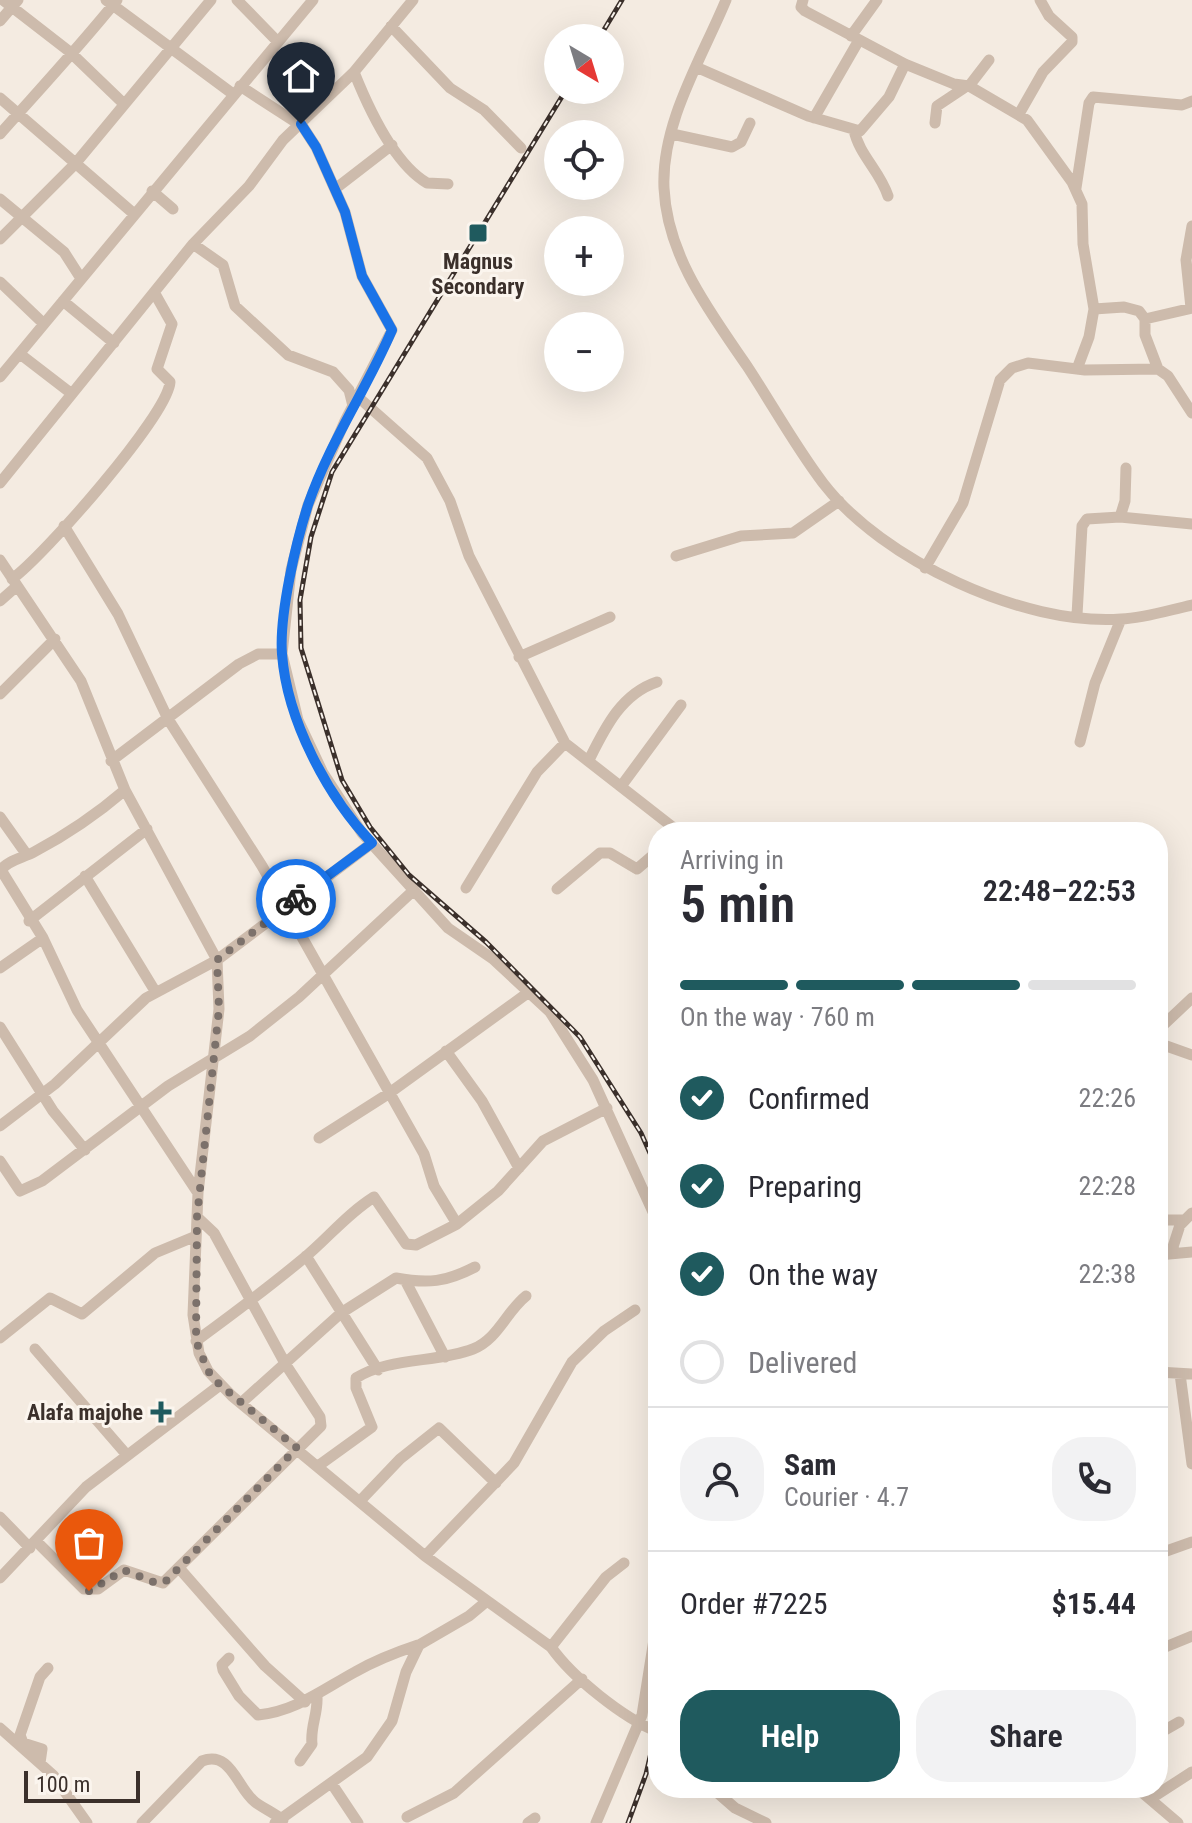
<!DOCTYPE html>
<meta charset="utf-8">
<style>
body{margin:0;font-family:"Roboto Condensed",sans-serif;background:#f2f2f3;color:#2b2b33;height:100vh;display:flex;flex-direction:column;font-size:30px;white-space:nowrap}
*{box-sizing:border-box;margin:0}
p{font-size:26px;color:#7c7c81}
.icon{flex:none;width:44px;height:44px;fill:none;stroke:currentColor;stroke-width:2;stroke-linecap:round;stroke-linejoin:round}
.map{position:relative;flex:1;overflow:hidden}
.drawer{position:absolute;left:648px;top:822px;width:520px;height:976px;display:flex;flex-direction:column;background:#fff;border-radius:32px;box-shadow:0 8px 32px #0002}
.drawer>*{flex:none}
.needle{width:52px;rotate:142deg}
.fabs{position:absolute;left:544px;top:24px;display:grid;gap:16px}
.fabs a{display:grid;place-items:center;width:80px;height:80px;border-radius:50%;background:#fff;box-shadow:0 8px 32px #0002;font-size:40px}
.scale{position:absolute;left:24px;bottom:20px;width:116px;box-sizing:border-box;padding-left:8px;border:4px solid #3b302b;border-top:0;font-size:22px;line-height:28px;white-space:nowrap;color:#3b302b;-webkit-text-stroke:6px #fbf5ee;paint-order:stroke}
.pin{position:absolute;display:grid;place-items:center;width:68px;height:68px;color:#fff;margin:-82px -34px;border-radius:50% 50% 50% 0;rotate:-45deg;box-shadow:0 0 8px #0007}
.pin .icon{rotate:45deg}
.courier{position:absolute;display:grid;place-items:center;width:80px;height:80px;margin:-40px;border:6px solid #1a73e8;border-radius:50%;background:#fff;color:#222;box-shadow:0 2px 10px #0007}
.head em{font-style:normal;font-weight:600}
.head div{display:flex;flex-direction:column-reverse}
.head{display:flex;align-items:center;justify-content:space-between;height:136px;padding:0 32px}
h1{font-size:52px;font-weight:600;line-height:60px}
.bar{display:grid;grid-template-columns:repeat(4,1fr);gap:12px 8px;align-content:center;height:96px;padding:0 32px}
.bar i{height:10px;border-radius:6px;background:#e1e1e2}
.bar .selected{background:#1f5a5e}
.bar p{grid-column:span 4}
.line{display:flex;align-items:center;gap:20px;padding:0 32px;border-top:2px solid #e1e1e2}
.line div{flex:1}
.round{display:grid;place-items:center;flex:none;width:84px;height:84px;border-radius:32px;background:#f2f2f3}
ol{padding:0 32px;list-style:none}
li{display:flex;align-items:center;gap:24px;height:88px}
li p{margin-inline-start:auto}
li .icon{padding:8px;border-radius:50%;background:#1f5a5e;color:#fff;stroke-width:4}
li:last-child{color:#7c7c81}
li i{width:44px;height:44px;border:4px solid #e1e1e2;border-radius:50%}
.cta{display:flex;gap:16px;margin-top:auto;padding:16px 32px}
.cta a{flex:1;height:92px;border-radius:32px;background:#1f5a5e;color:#fff;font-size:32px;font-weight:600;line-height:92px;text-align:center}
.cta a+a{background:#f2f2f3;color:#2b2b33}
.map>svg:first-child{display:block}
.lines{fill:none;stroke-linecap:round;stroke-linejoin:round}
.minor{stroke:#cdbbac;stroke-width:11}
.rail-casing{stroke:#3b302b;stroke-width:5}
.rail{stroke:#fbf5ee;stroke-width:2;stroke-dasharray:6;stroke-linecap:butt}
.done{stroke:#7c716b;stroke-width:8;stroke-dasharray:0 14.4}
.route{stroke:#1a73e8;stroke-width:10}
.poi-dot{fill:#1f5a5e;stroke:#fbf5ee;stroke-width:3}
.labels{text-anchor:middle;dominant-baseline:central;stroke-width:6;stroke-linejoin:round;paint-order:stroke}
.poi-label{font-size:22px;font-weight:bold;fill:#3b302b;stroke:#fbf5ee}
</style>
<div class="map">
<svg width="1192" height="1823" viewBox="0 0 1192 1823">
<rect width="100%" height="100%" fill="#f4ebe1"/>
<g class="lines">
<path class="minor" d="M3,0L70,52L124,104
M106,0L233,94
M237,0L276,40
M726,0C702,58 661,123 664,188C667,256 710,312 747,366C772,404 795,446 823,483C882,560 1023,626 1121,619C1145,618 1169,610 1192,605
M803,0L801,7L805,11L905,64L954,84L969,86L1027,120L1072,182L1082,204L1083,244L1094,309L1089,337L1077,369
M0,21L18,0
M391,26L450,88L484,110L521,148
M851,36L877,0
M696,67L808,116L860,131L889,97L905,64
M354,72C368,107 393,163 427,183L448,184
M240,86L300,125
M969,86L989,60
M0,98L133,213
M1019,114L1043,72L1072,42V37L1049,16L1040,0
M814,118L859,40
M935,123L937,106L964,88
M301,124L316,147L345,212L362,276L392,330L345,421L308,505L291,570L282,654L298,720L323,773L362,833L448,928L493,959L550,1012L593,1080L658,1223
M854,130C859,155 880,171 888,196
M0,134C39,90 80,46 117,0
M672,134L732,147L741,142L750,123
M1076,188L1089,103L1093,97L1182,105L1192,101
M335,189L392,145
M152,191L173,209
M0,199L64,252L80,277
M0,239L75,164L211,0
M193,244L223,265L235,306L288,355L333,372L349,390L353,406
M0,282L44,324
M63,301L114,343
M1191,308L1186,260L1192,226
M1094,309L1124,307L1139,311L1145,319V335L1158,369
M1145,319L1192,308
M20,354L72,394
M0,377L313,0
M358,397L427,458L450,501L469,556L565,743L679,832
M0,483L193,244L249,186L283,140L354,72L413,0
M1120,517L1192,524
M64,526L118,614L168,719L262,866L424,1154L434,1186L457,1224
M676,556L741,536L793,533L839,501
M0,560L81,681L125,790L217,960L219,1009L198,1193L193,1315L199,1353L208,1371L232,1396L425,1556L551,1647C572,1677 623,1718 658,1732
M925,568L963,503L1000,380L1012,368L1028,363L1085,370L1158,369L1168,376L1192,413
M12,579C43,557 168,415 170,382L157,369L172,324L154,292
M0,601L17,586
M1077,615L1082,526L1087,519L1120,517L1125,501L1126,468
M519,657L610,617
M0,694L55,639
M1080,742L1095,683L1121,619
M589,760C605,728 621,694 657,682
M111,761L239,664L258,654H282
M622,785L681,705
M125,790C97,814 66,835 34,852C23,858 8,860 1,870L43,938L77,1010L198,1193
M0,817L27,855
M85,876L155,991
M466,888L537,772L565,743
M557,889L600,853H610L637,869L658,851
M29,921L147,829
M0,968L43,938
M0,1027L53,1111L85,1150
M1158,1030L1192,998
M1158,1043L1192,1055
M446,1051L482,1101L519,1168
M0,1126L55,1084L146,998L217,960L372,843
M319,1138L388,1094L529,992
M0,1161L20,1191L42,1181L168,1086L250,1036L299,997L414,890
M1158,1220H1184
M1171,1253L1180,1225L1192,1213
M1158,1255L1192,1252
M306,1256L378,1370
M405,1280L445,1357
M0,1338L50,1298L82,1314L155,1253L196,1236
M196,1341C233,1314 269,1287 304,1258C328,1238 347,1214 374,1197L406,1244L416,1245L457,1224L498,1191L543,1141L607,1108
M35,1349L126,1454
M1158,1372L1192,1374
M1180,1374L1192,1464
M241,1403L341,1313L396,1278C428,1284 446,1282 475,1267
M318,1466L372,1427L356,1388V1378C389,1357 437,1363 473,1349C498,1339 506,1312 526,1296
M360,1501L400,1459L439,1428L496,1483
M0,1517L30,1548
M36,1541L84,1589H98L124,1570L163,1583L321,1426L320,1417L286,1365L214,1233L197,1217
M1158,1554L1192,1542
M425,1556L514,1463L572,1362L604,1331L635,1310
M179,1568L265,1666L305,1702
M0,1578L86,1487L220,1385
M551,1647L606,1577L624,1563
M1158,1650L1192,1636
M229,1658L222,1665L223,1670L239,1696L258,1715C296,1711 322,1690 355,1672C374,1661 397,1652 418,1645
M0,1728L53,1775L87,1823
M1158,1734L1179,1722
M300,1761L312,1744C310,1727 318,1714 317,1697
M40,1763L42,1749L23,1743L20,1735L40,1677L48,1668
M332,1784L358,1823
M712,1788L735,1808L766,1823
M1137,1788L1178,1823
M1150,1799L1192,1772
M407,1817L454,1793L582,1679
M142,1823L202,1761C231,1750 237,1788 255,1802C263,1808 274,1813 283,1820
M275,1823L367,1757L392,1721L406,1672L419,1645L469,1616L487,1601
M528,1823L535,1818
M596,1823L642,1715L658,1614"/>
<g class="rail-casing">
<path id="rail" d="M599,38L622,0
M566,90L332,472L311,537L300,600L301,648L342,780L370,827L409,875L486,942L580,1037L641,1133L658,1171
M628,1823L646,1774L658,1723"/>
</g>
<use href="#rail" class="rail"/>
</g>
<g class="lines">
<path class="done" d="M89,1591L124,1570L156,1583L165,1582L297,1448L220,1385L208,1371L196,1341L197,1217L219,1009L217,960L296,899"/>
<path class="route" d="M296,899L372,843C327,796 287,720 282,654C279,615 296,542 308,505C329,443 367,389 392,330L362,276L345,212L316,147L301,124"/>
</g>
<g class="poi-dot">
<rect x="468" y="223" width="20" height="20" rx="4"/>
<path d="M157 1400h8v8h8v8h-8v8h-8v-8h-8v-8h8z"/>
</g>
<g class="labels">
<g class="poi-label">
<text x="478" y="261">Magnus<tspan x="478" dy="25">Secondary</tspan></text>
<text x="143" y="1412" text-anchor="end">Alafa majohe</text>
</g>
</g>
</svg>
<div class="fabs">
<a><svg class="needle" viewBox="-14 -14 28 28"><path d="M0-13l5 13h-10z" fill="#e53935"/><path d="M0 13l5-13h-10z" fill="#7c7c81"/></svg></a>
<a><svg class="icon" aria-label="locate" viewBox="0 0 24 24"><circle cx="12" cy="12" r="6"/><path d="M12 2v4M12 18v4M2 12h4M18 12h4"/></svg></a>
<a>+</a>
<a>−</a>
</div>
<div class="scale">100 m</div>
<div class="pin" style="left:89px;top:1591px;background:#ea580c"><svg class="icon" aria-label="bag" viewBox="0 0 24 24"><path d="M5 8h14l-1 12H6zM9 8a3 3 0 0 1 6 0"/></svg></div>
<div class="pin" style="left:301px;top:124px;background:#1f2937"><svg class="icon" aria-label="home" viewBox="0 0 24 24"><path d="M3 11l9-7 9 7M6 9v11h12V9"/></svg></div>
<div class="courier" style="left:296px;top:899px"><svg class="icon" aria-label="bike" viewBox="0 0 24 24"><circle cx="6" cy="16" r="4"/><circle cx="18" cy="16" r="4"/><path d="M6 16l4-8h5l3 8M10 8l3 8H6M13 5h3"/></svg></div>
<section class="drawer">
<div class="head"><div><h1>5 min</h1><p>Arriving in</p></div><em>22:48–22:53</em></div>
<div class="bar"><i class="selected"></i><i class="selected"></i><i class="selected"></i><i></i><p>On the way · 760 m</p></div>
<ol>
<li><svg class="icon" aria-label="check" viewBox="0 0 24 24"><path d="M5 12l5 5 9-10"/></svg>Confirmed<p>22:26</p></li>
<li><svg class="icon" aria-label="check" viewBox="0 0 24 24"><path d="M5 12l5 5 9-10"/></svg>Preparing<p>22:28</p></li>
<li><svg class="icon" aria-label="check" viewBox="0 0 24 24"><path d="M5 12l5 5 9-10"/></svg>On the way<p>22:38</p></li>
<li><i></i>Delivered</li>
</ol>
<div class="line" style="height:144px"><a class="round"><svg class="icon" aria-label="person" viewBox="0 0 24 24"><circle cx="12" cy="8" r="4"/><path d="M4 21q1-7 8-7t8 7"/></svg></a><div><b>Sam</b><p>Courier · 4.7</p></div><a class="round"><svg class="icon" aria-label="phone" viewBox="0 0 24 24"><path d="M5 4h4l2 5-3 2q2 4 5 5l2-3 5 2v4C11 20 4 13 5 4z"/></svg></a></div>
<div class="line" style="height:104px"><div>Order #7225</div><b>$15.44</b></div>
<div class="cta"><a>Help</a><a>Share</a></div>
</section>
</div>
